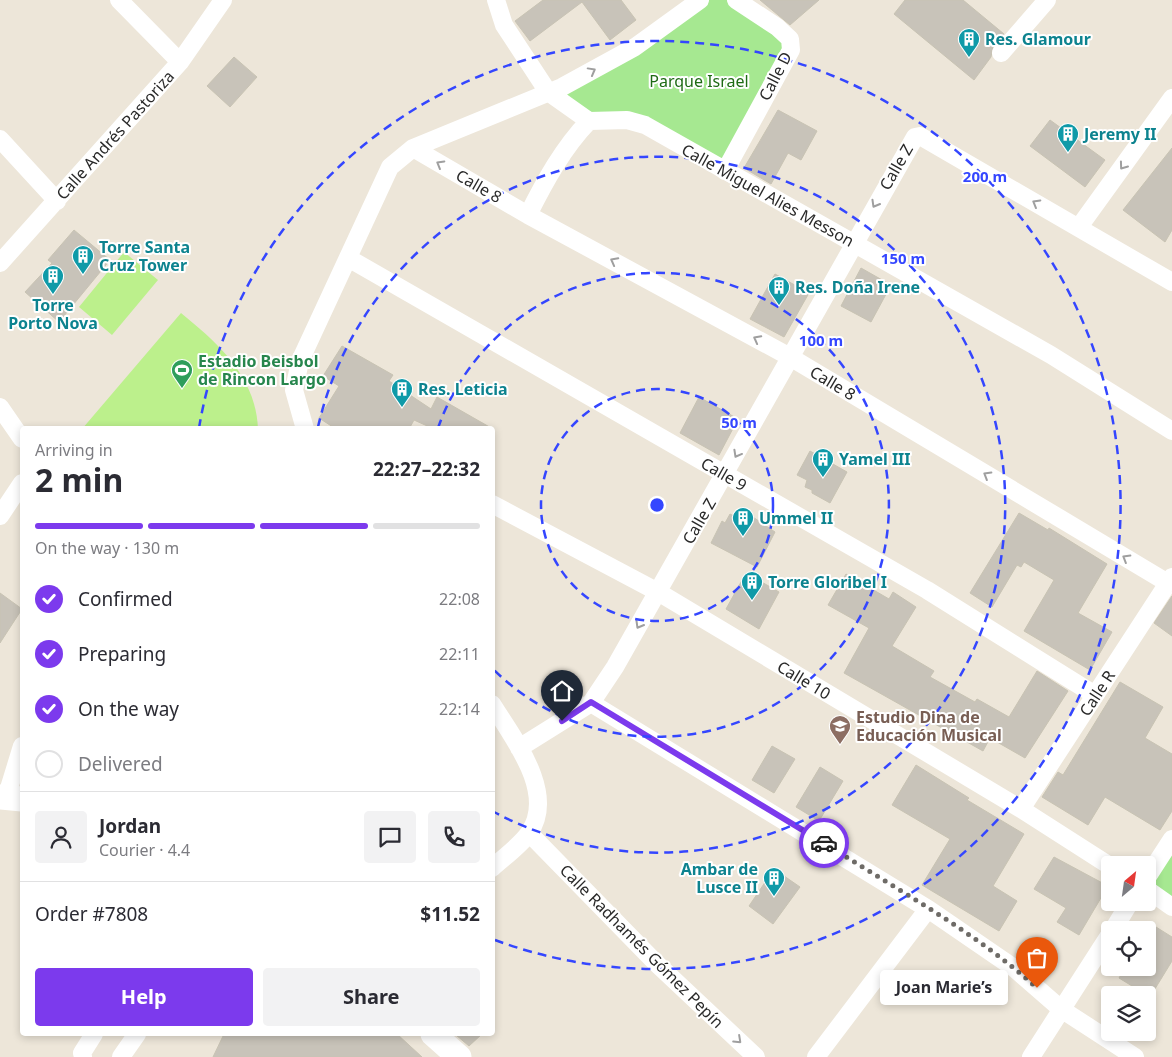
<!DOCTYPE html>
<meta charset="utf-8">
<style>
body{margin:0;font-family:"Noto Sans",sans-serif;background:#f2f2f3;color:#2b2b33;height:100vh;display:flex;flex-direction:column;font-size:19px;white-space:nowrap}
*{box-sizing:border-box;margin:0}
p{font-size:16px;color:#7c7c81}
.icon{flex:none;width:28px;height:28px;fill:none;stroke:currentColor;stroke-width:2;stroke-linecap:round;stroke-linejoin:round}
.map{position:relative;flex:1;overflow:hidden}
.sheet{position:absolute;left:20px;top:426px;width:475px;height:610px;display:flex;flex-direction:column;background:#fff;border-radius:5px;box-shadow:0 2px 8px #0003}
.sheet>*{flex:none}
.needle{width:32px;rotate:29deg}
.fabs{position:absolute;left:1101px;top:856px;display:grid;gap:10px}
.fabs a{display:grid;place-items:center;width:55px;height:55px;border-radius:5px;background:#fff;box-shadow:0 2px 8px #0003;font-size:25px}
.pin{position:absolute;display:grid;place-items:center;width:42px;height:42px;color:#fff;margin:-51px -21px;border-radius:50% 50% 50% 0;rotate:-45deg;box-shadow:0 0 5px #0007}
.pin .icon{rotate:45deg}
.courier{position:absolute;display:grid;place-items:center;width:50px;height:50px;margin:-25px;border:4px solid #7c3aed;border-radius:50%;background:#fff;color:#222;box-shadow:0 1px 6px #0007}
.bubble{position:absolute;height:35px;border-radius:5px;background:#fff;box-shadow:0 2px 8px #0003;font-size:16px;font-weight:700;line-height:35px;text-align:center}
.summary em{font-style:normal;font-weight:700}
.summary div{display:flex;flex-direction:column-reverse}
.summary{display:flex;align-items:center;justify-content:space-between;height:85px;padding:0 15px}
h1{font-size:32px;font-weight:700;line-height:38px}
.bar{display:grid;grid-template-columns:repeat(4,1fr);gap:8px 5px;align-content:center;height:60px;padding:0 15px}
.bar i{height:6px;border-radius:4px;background:#e1e1e2}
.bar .selected{background:#7c3aed}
.bar p{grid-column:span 4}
.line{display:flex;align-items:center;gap:12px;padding:0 15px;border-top:1px solid #e1e1e2}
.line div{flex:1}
.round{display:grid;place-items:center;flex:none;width:52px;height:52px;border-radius:5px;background:#f2f2f3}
ol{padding:0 15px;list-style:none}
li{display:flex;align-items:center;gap:15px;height:55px}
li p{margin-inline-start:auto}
li .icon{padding:5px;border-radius:50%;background:#7c3aed;color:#fff;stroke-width:4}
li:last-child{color:#7c7c81}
li i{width:28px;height:28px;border:2px solid #e1e1e2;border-radius:50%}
.action{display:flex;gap:10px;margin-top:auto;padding:10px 15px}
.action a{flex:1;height:58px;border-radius:5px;background:#7c3aed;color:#fff;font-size:20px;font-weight:700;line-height:58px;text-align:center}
.action a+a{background:#f2f2f3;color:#2b2b33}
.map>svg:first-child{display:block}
.green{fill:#a6e891}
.pitch{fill:#bcf08c}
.building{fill:#c8c3b9;stroke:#c8c3b3}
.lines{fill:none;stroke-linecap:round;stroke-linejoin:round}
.minor{stroke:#fff;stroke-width:18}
.secondary{stroke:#fff;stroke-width:25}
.oneway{stroke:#9f9f9f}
.done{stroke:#6e6b67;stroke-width:5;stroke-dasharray:0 9}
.route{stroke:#7c3aed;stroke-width:6}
.ring{fill:none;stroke:#3446ff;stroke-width:2.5;stroke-dasharray:9 6}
.labels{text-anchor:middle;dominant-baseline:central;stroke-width:4;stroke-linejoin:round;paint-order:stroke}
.culture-label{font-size:16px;font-weight:bold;fill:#0d838f;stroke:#fff;text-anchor:start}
.street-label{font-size:16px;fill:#292929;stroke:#fff}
.park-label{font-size:16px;fill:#1e6b14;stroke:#fff}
.leisure-label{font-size:16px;font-weight:bold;fill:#27864d;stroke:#fff;text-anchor:start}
.education-label{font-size:16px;font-weight:bold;fill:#785e54;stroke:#fff;text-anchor:start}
.centre{fill:#3446ff;stroke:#fff;stroke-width:2.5}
.ring-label{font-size:15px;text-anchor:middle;font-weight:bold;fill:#3446ff;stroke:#fff;stroke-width:4;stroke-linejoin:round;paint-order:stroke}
</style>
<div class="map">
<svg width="1172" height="1057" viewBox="0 0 1172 1057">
<rect width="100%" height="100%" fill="#ede6d9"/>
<path class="green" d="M700,0H736L790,39L725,171L645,125L589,121L548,92Z
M1172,839V907L1148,890Z"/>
<path class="pitch" d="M124,252L158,280L112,335L79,307Z
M181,313C219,344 256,377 258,429H82Z"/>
<path class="building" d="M543,0H621L636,20L610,40L582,2L530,41L515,21Z
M760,0H819L790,25Z
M905,0H963L1004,34L993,46L991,57L974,80L894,14Z
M234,57L257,77L230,107L207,86Z
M778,110L817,131L801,160L788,153L771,184L744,168Z
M1050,120L1105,160L1085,187L1030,146Z
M1172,148V230L1165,242L1123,210Z
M74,230L110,260L59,322L25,292L52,263L48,260Z
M861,268L891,285L871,322L841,306Z
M775,274L809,293L784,337L750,319Z
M342,346L393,375L389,381L431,409L437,397L493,429H434L414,420L409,429H336L319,418L339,386L323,376Z
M699,397L738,419L719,455L680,433Z
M810,451L847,472L830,503L812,493V490L805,487L807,480L797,475Z
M744,511L775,532L757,567L711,543L722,521L725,523L730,514L740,519Z
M1019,513L1048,530L1049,528L1107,564L1078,613L1112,632L1090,670L1024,631L1054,580L1024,562L1021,567L1017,565L992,607L970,593Z
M746,573L779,592L759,629L726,609Z
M846,574L889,599L893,592L916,607L892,646L934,671L930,677L975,702L977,699L1009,717L1037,671L1068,691L1025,758L990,738L983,751L844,673L869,628L828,605Z
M0,593L22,609L0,643Z
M1172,596V636L1154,623Z
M1120,682L1163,707L1145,738L1172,754V811L1160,830L1105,797L1088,825L1042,797L1058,772L1063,775Z
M772,746L795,759L774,793L752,780Z
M916,765L969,798L967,800L1024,834L993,886L1017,901L999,931L922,885L950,839L892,805Z
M820,767L843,781L819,821L796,807Z
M1054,857L1108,886L1079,935L1057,922L1066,908L1034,889Z
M774,869L800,887L773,924L749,906Z
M1148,922L1172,937V961L1150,997L1119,978L1125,968H1148Z
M224,1034H397L422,1057H213Z
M458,1034H482L469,1046L456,1035Z"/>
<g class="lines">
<path class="minor" d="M119,0L180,62
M496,0L504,25L548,92L589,121
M1001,53L1047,0
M589,121L627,120L645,125L1051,355L1172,431
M0,139L57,201
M413,148L528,215L790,357L1168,583
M725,171L791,50L790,39L777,27L736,0
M528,215C545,181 563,148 589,121
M1079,227L1172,98
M348,258L927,590L1095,695
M0,263L180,62L223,0
M0,407L22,439
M305,429L294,390L300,361L390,167L413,148L562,87L635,47L700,0
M492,504L658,592L1021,809L1110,866
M0,516L22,483
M591,703L928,909L1014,968L1061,1009L1135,1057
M492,704C513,738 557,793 529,833C520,846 504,857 492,868
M519,748L591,703L615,667L915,137L920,136L1172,282
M6,798L22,746
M1021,809L1172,577
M529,833L656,963L756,1057
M1148,876L1172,839
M1148,890L1172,907
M1113,930L1130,902
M83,1057L82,1053L94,1034
M121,1057L137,1034
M816,1057L928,909
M1031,1057L1110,934"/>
<path class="secondary" d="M0,797L22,799
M433,1034L459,1057"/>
</g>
<defs><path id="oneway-chevron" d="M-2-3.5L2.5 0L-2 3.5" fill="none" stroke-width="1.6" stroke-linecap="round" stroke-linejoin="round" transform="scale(1.25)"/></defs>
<g class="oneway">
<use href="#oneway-chevron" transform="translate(592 71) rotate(-29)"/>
<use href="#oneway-chevron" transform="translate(440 164) rotate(-150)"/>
<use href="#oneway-chevron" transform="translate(1123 166) rotate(126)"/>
<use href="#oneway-chevron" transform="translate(1036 203) rotate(-150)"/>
<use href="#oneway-chevron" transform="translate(875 204) rotate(120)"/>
<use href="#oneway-chevron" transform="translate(614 261) rotate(-152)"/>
<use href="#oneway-chevron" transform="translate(757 339) rotate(-152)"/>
<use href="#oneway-chevron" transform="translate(737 454) rotate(119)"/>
<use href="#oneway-chevron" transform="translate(987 475) rotate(-149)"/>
<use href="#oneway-chevron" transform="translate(1126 558) rotate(-149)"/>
<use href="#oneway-chevron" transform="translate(639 625) rotate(120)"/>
<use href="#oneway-chevron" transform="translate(738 1040) rotate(43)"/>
</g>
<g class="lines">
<path class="done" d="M824,843C896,889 974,931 1037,988"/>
<path class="route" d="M562,721L591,702L824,843"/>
</g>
<g class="ring">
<circle cx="657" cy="505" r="116"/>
<path d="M438 428A232 232 0 1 1 493 669"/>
<path d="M318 427A348 348 0 1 1 494 812"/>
<path d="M199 428A464 464 0 1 1 495 940"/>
</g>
<defs>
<g id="building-pin" transform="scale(1.125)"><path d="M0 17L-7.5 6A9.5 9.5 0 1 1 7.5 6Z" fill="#0f9aa8" stroke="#fff"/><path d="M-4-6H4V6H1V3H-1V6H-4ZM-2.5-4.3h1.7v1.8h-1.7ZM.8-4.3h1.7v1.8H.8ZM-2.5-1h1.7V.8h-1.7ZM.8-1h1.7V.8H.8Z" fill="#fff"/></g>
<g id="stadium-pin" transform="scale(1.125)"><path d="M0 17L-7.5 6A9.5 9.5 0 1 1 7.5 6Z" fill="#2e9e5b" stroke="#fff"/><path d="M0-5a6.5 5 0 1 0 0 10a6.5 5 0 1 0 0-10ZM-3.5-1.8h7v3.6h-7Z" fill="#fff"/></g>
<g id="school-pin" transform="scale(1.125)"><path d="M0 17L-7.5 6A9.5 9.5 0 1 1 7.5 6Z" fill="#8d6e63" stroke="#fff"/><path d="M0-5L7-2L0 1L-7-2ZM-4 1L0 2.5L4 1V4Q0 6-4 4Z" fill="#fff"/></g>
</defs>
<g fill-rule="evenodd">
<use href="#building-pin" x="969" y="39"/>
<use href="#building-pin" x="1068" y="134"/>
<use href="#building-pin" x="83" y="256"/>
<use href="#building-pin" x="53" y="276"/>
<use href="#building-pin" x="779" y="287"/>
<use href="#stadium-pin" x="182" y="370"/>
<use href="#building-pin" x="402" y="389"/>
<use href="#building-pin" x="823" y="459"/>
<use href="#building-pin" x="743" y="518"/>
<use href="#building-pin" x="752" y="582"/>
<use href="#school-pin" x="840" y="726"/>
<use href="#building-pin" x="774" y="878"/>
</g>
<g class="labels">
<g class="culture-label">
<text x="985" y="39">Res. Glamour</text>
<text x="1084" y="134">Jeremy II</text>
<text x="99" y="247">Torre Santa<tspan x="99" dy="18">Cruz Tower</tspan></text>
<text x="795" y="287">Res. Doña Irene</text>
<text x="53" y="305" text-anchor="middle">Torre<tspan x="53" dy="18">Porto Nova</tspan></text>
<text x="418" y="389">Res. Leticia</text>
<text x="839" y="459">Yamel III</text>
<text x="759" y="518">Ummel II</text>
<text x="768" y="582">Torre Gloribel I</text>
<text x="758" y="869" text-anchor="end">Ambar de<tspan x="758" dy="18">Lusce II</tspan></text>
</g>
<g class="street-label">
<text transform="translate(775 76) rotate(-63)">Calle D</text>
<text transform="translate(115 135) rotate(-48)">Calle Andrés Pastoriza</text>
<text transform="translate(896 167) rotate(-60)">Calle Z</text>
<text transform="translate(479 186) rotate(30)">Calle 8</text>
<text transform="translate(768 195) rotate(29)">Calle Miguel Alies Messon</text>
<text transform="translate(833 383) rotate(31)">Calle 8</text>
<text transform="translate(724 474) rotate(30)">Calle 9</text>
<text transform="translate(699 521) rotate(-60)">Calle Z</text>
<text transform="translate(804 680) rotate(31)">Calle 10</text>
<text transform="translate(1097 693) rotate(-57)">Calle R</text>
<text transform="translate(642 946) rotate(45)">Calle Radhamés Gómez Pepín</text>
</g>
<g class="park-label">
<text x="699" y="81">Parque Israel</text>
</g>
<g class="leisure-label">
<text x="198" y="361">Estadio Beisbol<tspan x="198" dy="18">de Rincon Largo</tspan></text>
</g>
<g class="education-label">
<text x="856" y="717">Estudio Dina de<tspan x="856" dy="18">Educación Musical</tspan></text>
</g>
</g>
<circle cx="657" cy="505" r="8" class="centre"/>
<g class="ring-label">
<text x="985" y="182">200 m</text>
<text x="903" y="264">150 m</text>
<text x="821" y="346">100 m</text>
<text x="739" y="428">50 m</text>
</g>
</svg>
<div class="fabs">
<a><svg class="needle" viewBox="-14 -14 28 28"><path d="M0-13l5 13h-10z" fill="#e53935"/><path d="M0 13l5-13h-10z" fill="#7c7c81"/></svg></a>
<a><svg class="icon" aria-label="locate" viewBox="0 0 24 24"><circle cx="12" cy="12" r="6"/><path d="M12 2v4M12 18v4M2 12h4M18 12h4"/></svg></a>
<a><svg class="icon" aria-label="layers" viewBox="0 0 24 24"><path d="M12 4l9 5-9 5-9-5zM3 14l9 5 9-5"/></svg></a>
</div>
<div class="pin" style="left:1037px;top:988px;background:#ea580c"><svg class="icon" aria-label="bag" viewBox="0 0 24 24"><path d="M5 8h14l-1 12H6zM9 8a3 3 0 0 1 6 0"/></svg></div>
<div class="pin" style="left:562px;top:721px;background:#1f2937"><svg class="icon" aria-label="home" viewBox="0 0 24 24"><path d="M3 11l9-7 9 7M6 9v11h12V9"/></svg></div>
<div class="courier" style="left:824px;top:843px"><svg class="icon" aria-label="car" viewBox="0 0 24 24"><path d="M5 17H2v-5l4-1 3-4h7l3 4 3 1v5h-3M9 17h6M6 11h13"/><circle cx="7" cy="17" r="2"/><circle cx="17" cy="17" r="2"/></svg></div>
<div class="bubble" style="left:880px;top:970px;width:128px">Joan Marie’s</div>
<section class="sheet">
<div class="summary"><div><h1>2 min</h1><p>Arriving in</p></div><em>22:27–22:32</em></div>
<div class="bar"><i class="selected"></i><i class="selected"></i><i class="selected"></i><i></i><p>On the way · 130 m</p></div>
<ol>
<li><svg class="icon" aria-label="check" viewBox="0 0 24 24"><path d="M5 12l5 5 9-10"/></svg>Confirmed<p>22:08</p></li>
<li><svg class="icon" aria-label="check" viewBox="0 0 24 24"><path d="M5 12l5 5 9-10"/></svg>Preparing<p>22:11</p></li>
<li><svg class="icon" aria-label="check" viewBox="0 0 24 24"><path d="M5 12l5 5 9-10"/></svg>On the way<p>22:14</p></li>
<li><i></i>Delivered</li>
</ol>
<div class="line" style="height:90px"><a class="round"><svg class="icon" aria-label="person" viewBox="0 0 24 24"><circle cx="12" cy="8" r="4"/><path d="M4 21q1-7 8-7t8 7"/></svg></a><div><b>Jordan</b><p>Courier · 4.4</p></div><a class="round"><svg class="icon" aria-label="chat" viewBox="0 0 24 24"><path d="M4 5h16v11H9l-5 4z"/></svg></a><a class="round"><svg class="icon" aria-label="phone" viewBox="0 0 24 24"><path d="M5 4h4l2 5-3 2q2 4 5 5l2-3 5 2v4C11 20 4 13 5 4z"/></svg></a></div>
<div class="line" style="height:65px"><div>Order #7808</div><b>$11.52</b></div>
<div class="action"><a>Help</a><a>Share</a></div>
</section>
</div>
